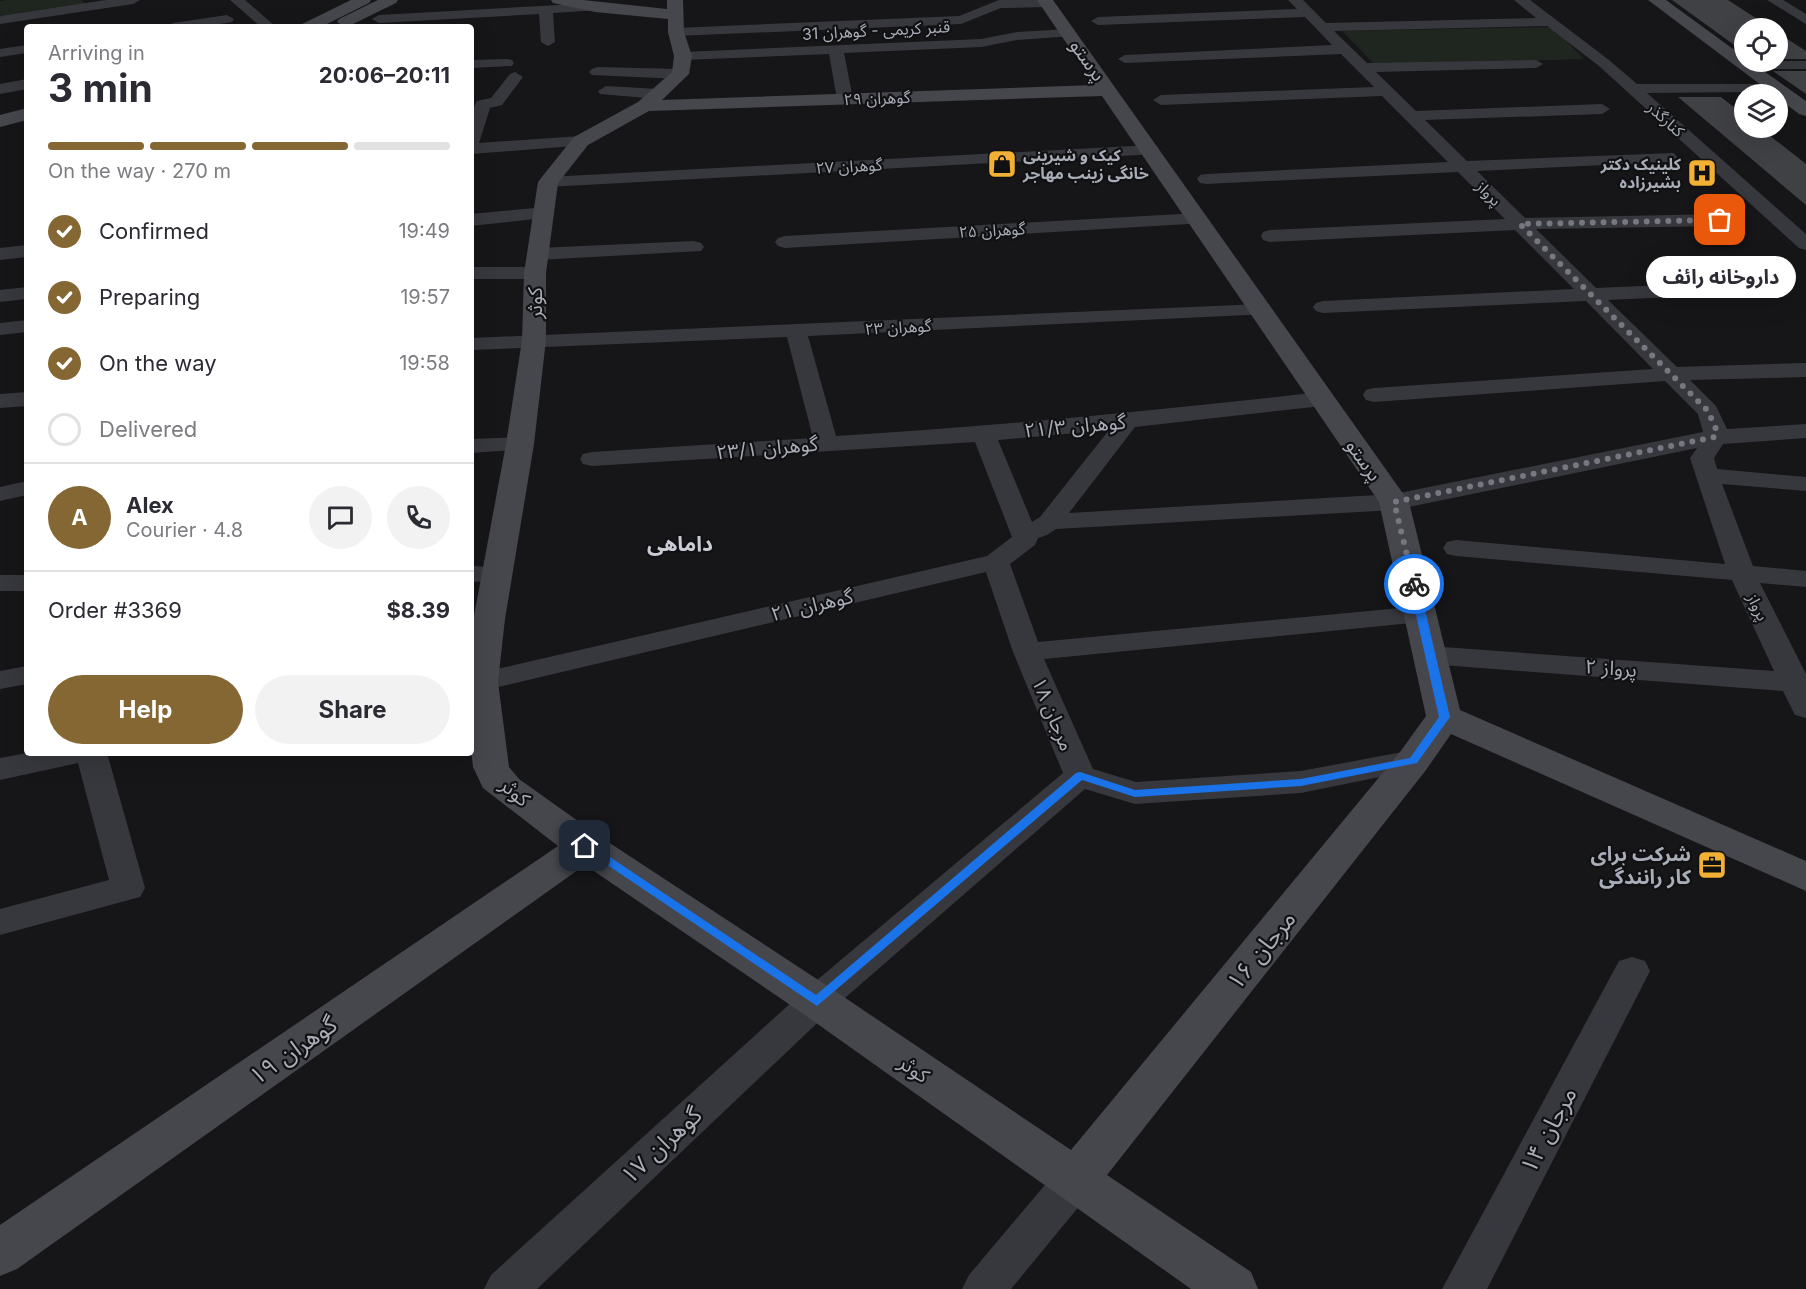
<!DOCTYPE html>
<meta charset="utf-8">
<style>
body{margin:0;font-family:Inter,"Noto Sans Arabic",sans-serif;background:#f2f2f3;color:#2b2b33;height:100vh;display:flex;flex-direction:column;font-size:22px;white-space:nowrap}
*{box-sizing:border-box;margin:0}
p{font-size:20px;color:#7c7c81}
.icon{flex:none;width:33px;height:33px;fill:none;stroke:currentColor;stroke-width:2;stroke-linecap:round;stroke-linejoin:round}
.map{position:relative;flex:1;overflow:hidden}
.drawer{position:absolute;left:24px;top:24px;width:450px;height:732px;display:flex;flex-direction:column;background:#fff;border-radius:6px;box-shadow:0 6px 24px #0002}
.drawer>*{flex:none}
.controls{position:absolute;left:1734px;top:18px;display:grid;gap:12px}
.controls a{display:grid;place-items:center;width:54px;height:54px;border-radius:50%;background:#fff;box-shadow:0 6px 24px #0002;font-size:30px}
.pin{position:absolute;display:grid;place-items:center;width:51px;height:51px;color:#fff;margin:-26px;border-radius:12px;box-shadow:0 3px 9px #0006}
.courier{position:absolute;display:grid;place-items:center;width:60px;height:60px;margin:-30px;border:4px solid #1a73e8;border-radius:50%;background:#fff;color:#222;box-shadow:0 2px 8px #0007}
.bubble{position:absolute;height:42px;border-radius:21px;background:#fff;box-shadow:0 6px 24px #0002;font-size:20px;font-weight:700;line-height:42px;text-align:center}
.head em{font-style:normal;font-weight:700}
.head div{display:flex;flex-direction:column-reverse}
.head{display:flex;align-items:center;justify-content:space-between;height:102px;padding:0 24px}
h1{font-size:39px;font-weight:700;line-height:45px}
.bar{display:grid;grid-template-columns:repeat(4,1fr);gap:9px 6px;align-content:center;height:72px;padding:0 24px}
.bar i{height:8px;border-radius:4px;background:#e1e1e2}
.bar .active{background:#856733}
.bar p{grid-column:span 4}
.line{display:flex;align-items:center;gap:15px;padding:0 24px;border-top:2px solid #e1e1e2}
.line div{flex:1}
.round{display:grid;place-items:center;flex:none;width:63px;height:63px;border-radius:32px;background:#f2f2f3}
ol{padding:0 24px;list-style:none}
li{display:flex;align-items:center;gap:18px;height:66px}
li p{margin-inline-start:auto}
li .icon{padding:6px;border-radius:50%;background:#856733;color:#fff;stroke-width:4}
li:last-child{color:#7c7c81}
li i{width:33px;height:33px;border:3px solid #e1e1e2;border-radius:50%}
.cta{display:flex;gap:12px;margin-top:auto;padding:12px 24px}
.cta a{flex:1;height:69px;border-radius:36px;background:#856733;color:#fff;font-size:24px;font-weight:700;line-height:69px;text-align:center}
.cta a+a{background:#f2f2f3;color:#2b2b33}
.map>svg:first-child{display:block}
.green{fill:#1e261f}
.building{fill:#404145}
.lines{fill:none;stroke-linecap:round;stroke-linejoin:round}
.street{fill:#37383d;fill-rule:evenodd}
.secondary{fill:#45474d;fill-rule:evenodd}
.route{fill:#1a73e8}
.done{stroke:#757880;stroke-width:6;stroke-dasharray:0 10.8}
.labels{text-anchor:middle;dominant-baseline:central;stroke-width:4.5;stroke-linejoin:round;paint-order:stroke}
.far-street-label{font-size:16px;fill:#a8adb8;stroke:#111113}
.far-poi-label{font-size:16px;font-weight:bold;fill:#a8adb8;stroke:#111113;text-anchor:start}
.street-label{font-size:20px;fill:#a8adb8;stroke:#111113}
.poi-label{font-size:20px;font-weight:bold;fill:#a8adb8;stroke:#111113;text-anchor:end}
.neighbourhood-label{font-size:21px;font-weight:bold;fill:#c9ccd4;stroke:#111113}
.near-street-label{font-size:24px;fill:#a8adb8;stroke:#111113}
</style>
<div class="map">
<svg width="1806" height="1289" viewBox="0 0 1806 1289">
<rect width="100%" height="100%" fill="#161618"/>
<path class="green" d="M7,0H82L85,4L0,16V1Z
M1553,27L1584,59L1376,66L1342,31Z"/>
<path class="building" d="M1672,0H1728L1771,28H1744V52Z
M1778,33L1806,51V59H1778Z
M1773,71H1806V94Z
M1678,97H1721L1744,115V128H1760L1806,164V205Z"/>
<g class="lines">
<path class="street" d="M106,0H140L133,4L0,24V16Z
M230,0H245L276,27H261Z
M999,0H1051L1054,3L1047,7L1001,8L961,24L676,36L669,32L676,28L959,16Z
M1288,0H1303L1326,23L1536,18L1514,0H1530L1609,60L1637,84H1756L1759,87L1751,92L1647,93L1806,234V250L1799,248L1599,66L1547,26L1334,31L1367,63L1536,60L1543,64L1536,68L1376,72L1416,111L1602,104L1610,109L1602,114L1425,120L1467,161L1674,153L1677,157L1674,161L1668,162L1477,171L1525,218L1720,214L1727,216L1729,220L1727,224L1720,226L1536,229L1596,288L1778,280L1785,282L1788,286L1785,290L1778,292L1608,300L1677,367L1806,363V377L1690,380L1716,406L1727,429L1806,424V438L1723,444L1714,458L1717,469L1806,477V491L1722,484L1753,566L1806,571V587L1760,583L1806,674V718L1795,715L1783,691L1429,664L1419,661L1415,655L1419,649L1429,646L1774,671L1732,580L1456,556L1447,554L1443,548L1447,542L1456,540L1725,564L1690,458L1697,448L1394,510L1056,529L1047,535L1038,538L1035,545L1010,564L1038,642L1422,606L1432,608L1436,614L1432,620L1422,622L1044,659L1093,769L1136,782L1301,771L1413,750L1424,754L1429,761L1424,768L1301,793L1135,804L1085,789L830,1011L537,1289H484L491,1275L804,991L1063,773L1013,652L986,572L481,691L471,689V675L987,556L1012,537L975,442L592,466L583,464L580,459L583,454L592,452L813,438L787,337L471,350V338L1261,304L1268,306L1271,310L1268,314L808,336L836,436C999,426 1160,410 1322,392L1330,394L1333,399L1330,404L1322,406L1135,427L1069,513L1394,494L1703,432L1698,414L1665,381L1374,402L1366,400L1363,395L1366,390L1374,388L1653,369L1586,301L1323,313L1316,311L1313,307L1316,303L1323,301L1574,289L1515,230L1270,242L1263,240L1261,236L1263,232L1270,230L1505,219L1458,172L1206,184L1200,183L1197,179L1200,175L1206,174L1448,162L1382,96L1161,105L1153,100L1161,95L1374,87L1341,54L1125,63L1118,59L1125,55L1332,45L1305,17L1098,25L1091,21L1098,17L1297,9ZM1109,430L1040,517L1032,522L998,440Z
M1767,0H1783L1806,14V24Z
M595,3L602,7L600,10L553,13L555,42L548,46L541,42L539,14L379,23L372,19L379,15Z
M227,15L234,19L232,22L201,27H166L173,23Z
M1069,29L1076,33L1074,36L1017,40L981,47L844,53L853,99L845,104L837,99L829,54L683,60L676,56L683,52L981,39L1017,32Z
M27,45V53L0,57V49Z
M507,59L512,60L514,63L512,66L471,68V60Z
M1778,61H1806V69H1766L1759,65L1762,62Z
M597,67L680,69L688,74L680,79L592,75L589,72L592,69Z
M515,72L523,77L502,105L490,108L479,143L581,136L587,137L589,141L587,145L471,154C471,136 468,116 477,101L491,98L510,74Z
M27,79V89L0,94V84Z
M606,86L658,89L666,94L658,99L600,94L598,91Z
M1151,145L1157,146L1159,150L1157,154L548,187L542,186L539,182L542,178L548,177Z
M545,207L552,209L554,213L552,217L471,226V214Z
M1198,213L1205,215L1207,219L1205,223L785,248L778,246L775,242L778,238L785,236Z
M694,241L701,243L704,247L701,251L538,260L531,258L528,254L531,250L538,248Z
M27,245V257L0,260V248Z
M471,267H535L542,269L545,273L542,277L535,279H471Z
M27,287V299L0,302V290Z
M27,320V332L0,335V323Z
M27,392V406L0,408V394Z
M520,437L528,439L532,444L528,449L471,453V439Z
M27,481V495L0,501V487Z
M471,566L508,568L512,574L508,580L471,582Z
M0,575H27V591H0Z
M27,666V684L0,689V671Z
M27,753H107L145,888L140,897L0,935V909L109,880L78,763L0,780V758Z
M1632,957L1645,961L1650,971L1487,1289H1442L1619,961Z
M1075,1162L1090,1167L1096,1180L1090,1193L1011,1289H962L969,1275L1060,1167Z"/>
<path class="secondary" d="M351,0H371L369,3L321,27H300L302,24Z
M378,0H398L396,3L351,25L345,27L337,22L339,19Z
M551,0H583L667,9V0H683L684,32L692,56L689,74L662,100L1095,85L1037,0H1053L1409,502L1460,710L1806,861V891L1451,734L1426,770L1107,1175L1251,1272L1258,1289H1191L802,1013L585,865L17,1269L0,1276V1225L558,846L483,788L473,767L471,749V632L506,444L522,340L524,273L538,182L541,178L574,137L638,102L672,72L674,56L668,32V19L595,12L553,3ZM1102,96L1379,502L1426,716L1400,752L1071,1150L832,989L599,836L519,779L509,767L498,682L505,619L534,444L546,340V273L558,183L588,145L649,111Z
M1648,0H1666L1744,57V62H1751L1806,101V116L1799,114L1778,98V94H1773Z
M27,108V120L0,127V115Z"/>
</g>
<path class="route" d="M1414,581L1419,584L1450,717L1417,763L1301,786L1135,797L1082,780L817,1006L579,846L585,842L589,843L816,995L1076,773L1080,772L1135,790L1301,779L1410,758L1439,717L1409,584Z"/>
<g class="lines">
<path class="done" d="M1414,584L1394,502L1715,437L1716,429L1708,411L1520,224L1720,220"/>
</g>
<defs>
<g id="shop-square" transform="scale(1.5)"><rect x="-9" y="-9" width="18" height="18" rx="4" fill="#f2b134" stroke="#111113"/><path d="M-5-2.5h2.3a2.7 3.5 0 0 1 5.4 0H5L5.5 6h-11ZM-1.5-2.5h3a1.5 2.3 0 0 0-3 0Z" fill="#111"/></g>
<g id="hospital-square" transform="scale(1.5)"><rect x="-9" y="-9" width="18" height="18" rx="4" fill="#f2b134" stroke="#111113"/><path d="M-5-5h3v3.5h4V-5h3V5h-3V1.5h-4V5h-3Z" fill="#111"/></g>
<g id="office-square" transform="scale(1.5)"><rect x="-9" y="-9" width="18" height="18" rx="4" fill="#f2b134" stroke="#111113"/><path d="M-6-3h4V-5.5h4V-3h4V5H-6ZM-1-4.5V-3h2v-1.5ZM-6 0V1H6V0Z" fill="#111"/></g>
</defs>
<g fill-rule="evenodd">
<use href="#shop-square" x="1002" y="164"/>
<use href="#hospital-square" x="1702" y="173"/>
<use href="#office-square" x="1712" y="865"/>
</g>
<g class="labels">
<g class="far-street-label">
<text transform="translate(876 30) rotate(-3)">قنبر کریمی - گوهران 31</text>
<text transform="translate(877 98) rotate(-2)">گوهران ۲۹</text>
<text transform="translate(1666 119) rotate(42)">کنارگذر</text>
<text transform="translate(849 166) rotate(-3)">گوهران ۲۷</text>
<text transform="translate(1489 193) rotate(45)">پرواز</text>
<text transform="translate(992 230) rotate(-3)">گوهران ۲۵</text>
<text transform="translate(898 327) rotate(-3)">گوهران ۲۳</text>
<text transform="translate(1758 607) rotate(64)">پرواز</text>
</g>
<g class="far-poi-label">
<text x="1023" y="155">کیک و شیرینی<tspan x="1023" dy="18">خانگی زینب مهاجر</tspan></text>
<text x="1681" y="164" text-anchor="end">کلینیک دکتر<tspan x="1681" dy="18">بشیرزاده</tspan></text>
</g>
<g class="street-label">
<text transform="translate(1088 60) rotate(55)">پرستو</text>
<text transform="translate(535 303) rotate(-90)">کوثر</text>
<text transform="translate(1075 426) rotate(-5)">گوهران ۲۱/۳</text>
<text transform="translate(767 448) rotate(-5)">گوهران ۲۳/۱</text>
<text transform="translate(1364 460) rotate(55)">پرستو</text>
<text transform="translate(812 605) rotate(-13)">گوهران ۲۱</text>
<text transform="translate(1611 668) rotate(4)">پرواز ۲</text>
<text transform="translate(1053 714) rotate(67)">مرجان ۱۸</text>
<text transform="translate(515 792) rotate(40)">کوثر</text>
<text transform="translate(914 1069) rotate(35)">کوثر</text>
</g>
<g class="poi-label">
<text x="1691" y="854">شركت براى<tspan x="1691" dy="23">كار رانندگى</tspan></text>
</g>
<g class="neighbourhood-label">
<text x="680" y="543">داماهی</text>
</g>
<g class="near-street-label">
<text transform="translate(1261 950) rotate(-51)">مرجان ۱۶</text>
<text transform="translate(293 1050) rotate(-35)">گوهران ۱۹</text>
<text transform="translate(1548 1130) rotate(-62)">مرجان ۱۴</text>
<text transform="translate(661 1145) rotate(-43)">گوهران ۱۷</text>
</g>
</g>
</svg>
<div class="controls">
<a><svg class="icon" aria-label="locate" viewBox="0 0 24 24"><circle cx="12" cy="12" r="6"/><path d="M12 2v4M12 18v4M2 12h4M18 12h4"/></svg></a>
<a><svg class="icon" aria-label="layers" viewBox="0 0 24 24"><path d="M12 4l9 5-9 5-9-5zM3 14l9 5 9-5"/></svg></a>
</div>
<div class="pin" style="left:1720px;top:220px;background:#ea580c"><svg class="icon" aria-label="bag" viewBox="0 0 24 24"><path d="M5 8h14l-1 12H6zM9 8a3 3 0 0 1 6 0"/></svg></div>
<div class="pin" style="left:585px;top:846px;background:#1f2937"><svg class="icon" aria-label="home" viewBox="0 0 24 24"><path d="M3 11l9-7 9 7M6 9v11h12V9"/></svg></div>
<div class="courier" style="left:1414px;top:584px"><svg class="icon" aria-label="bike" viewBox="0 0 24 24"><circle cx="6" cy="16" r="4"/><circle cx="18" cy="16" r="4"/><path d="M6 16l4-8h5l3 8M10 8l3 8H6M13 5h3"/></svg></div>
<div class="bubble" style="left:1646px;top:256px;width:150px">داروخانه رائف</div>
<section class="drawer">
<div class="head"><div><h1>3 min</h1><p>Arriving in</p></div><em>20:06–20:11</em></div>
<div class="bar"><i class="active"></i><i class="active"></i><i class="active"></i><i></i><p>On the way · 270 m</p></div>
<ol>
<li><svg class="icon" aria-label="check" viewBox="0 0 24 24"><path d="M5 12l5 5 9-10"/></svg>Confirmed<p>19:49</p></li>
<li><svg class="icon" aria-label="check" viewBox="0 0 24 24"><path d="M5 12l5 5 9-10"/></svg>Preparing<p>19:57</p></li>
<li><svg class="icon" aria-label="check" viewBox="0 0 24 24"><path d="M5 12l5 5 9-10"/></svg>On the way<p>19:58</p></li>
<li><i></i>Delivered</li>
</ol>
<div class="line" style="height:108px"><b class="round" style="background:#856733;color:#fff">A</b><div><b>Alex</b><p>Courier · 4.8</p></div><a class="round"><svg class="icon" aria-label="chat" viewBox="0 0 24 24"><path d="M4 5h16v11H9l-5 4z"/></svg></a><a class="round"><svg class="icon" aria-label="phone" viewBox="0 0 24 24"><path d="M5 4h4l2 5-3 2q2 4 5 5l2-3 5 2v4C11 20 4 13 5 4z"/></svg></a></div>
<div class="line" style="height:78px"><div>Order #3369</div><b>$8.39</b></div>
<div class="cta"><a>Help</a><a>Share</a></div>
</section>
</div>
